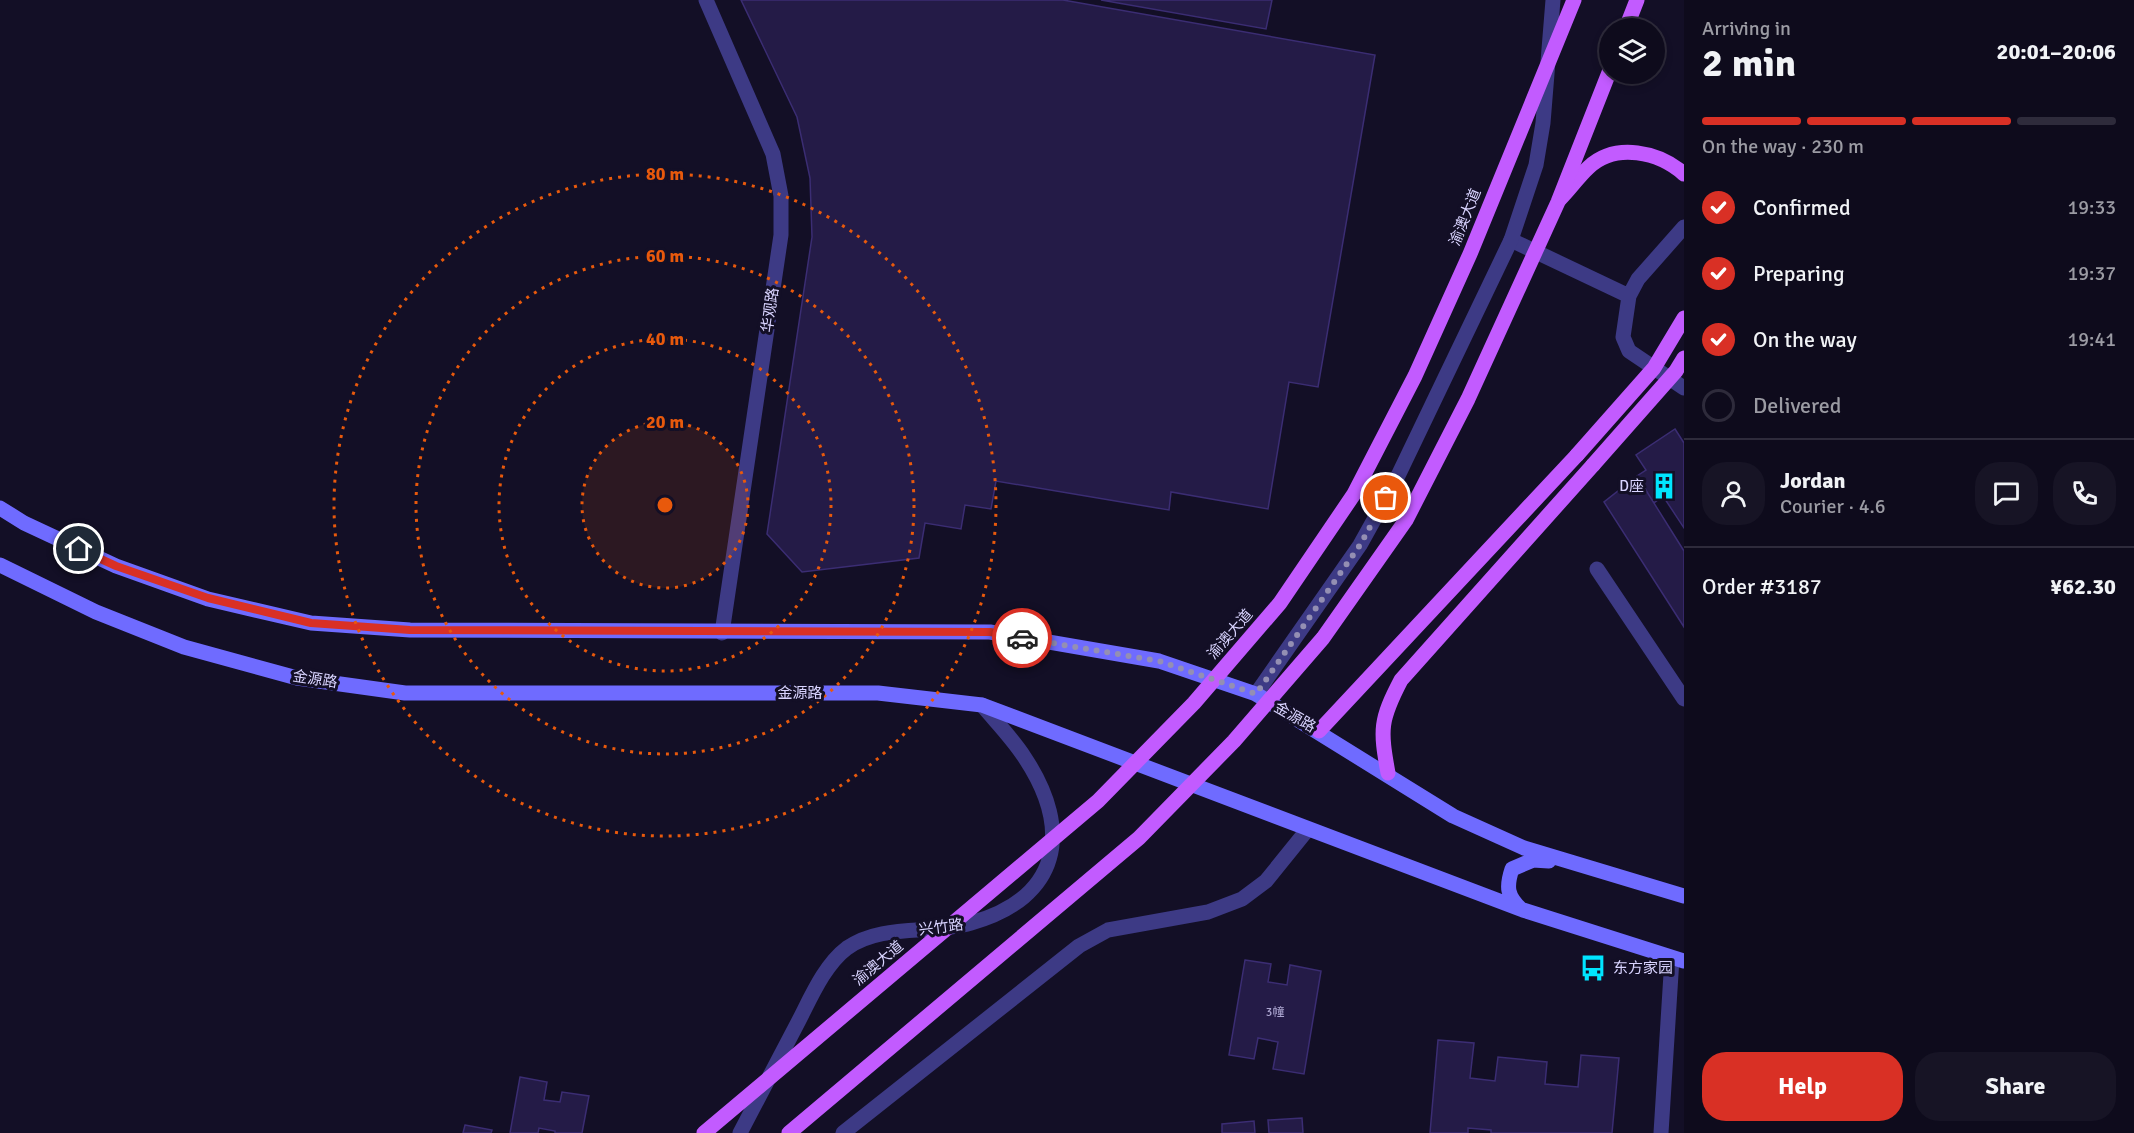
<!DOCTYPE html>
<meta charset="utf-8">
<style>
body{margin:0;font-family:Signika,"Noto Sans SC",sans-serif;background:#171425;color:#f1f3f6;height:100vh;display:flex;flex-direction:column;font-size:22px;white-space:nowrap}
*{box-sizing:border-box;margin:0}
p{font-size:20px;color:#9b9ba3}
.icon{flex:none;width:33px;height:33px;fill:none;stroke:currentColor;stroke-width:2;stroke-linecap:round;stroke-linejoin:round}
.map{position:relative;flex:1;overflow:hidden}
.sheet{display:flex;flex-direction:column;background:#0e0b1c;width:450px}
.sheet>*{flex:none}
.tools{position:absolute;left:1599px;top:18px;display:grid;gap:12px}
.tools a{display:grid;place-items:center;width:66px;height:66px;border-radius:50%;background:#0e0b1c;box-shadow:0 3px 9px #0003,0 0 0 2px #2e2b3b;font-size:30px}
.pin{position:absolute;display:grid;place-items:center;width:51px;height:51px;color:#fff;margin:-26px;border:3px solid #fff;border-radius:50%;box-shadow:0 2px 6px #0007}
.courier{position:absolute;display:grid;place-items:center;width:60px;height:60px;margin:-30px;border:4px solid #d93025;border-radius:50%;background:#fff;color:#222;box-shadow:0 2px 8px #0007}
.head em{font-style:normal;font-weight:700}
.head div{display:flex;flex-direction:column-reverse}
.head{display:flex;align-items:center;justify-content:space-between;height:102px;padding:0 18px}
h1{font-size:39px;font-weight:700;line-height:45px}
.bar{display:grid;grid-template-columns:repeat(4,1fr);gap:9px 6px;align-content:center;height:72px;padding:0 18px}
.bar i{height:8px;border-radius:4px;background:#2e2b3b}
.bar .selected{background:#d93025}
.bar p{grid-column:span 4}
.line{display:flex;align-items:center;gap:15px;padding:0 18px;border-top:2px solid #2e2b3b}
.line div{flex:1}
.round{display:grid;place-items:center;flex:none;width:63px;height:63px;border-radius:24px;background:#171425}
ol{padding:0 18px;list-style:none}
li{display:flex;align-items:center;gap:18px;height:66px}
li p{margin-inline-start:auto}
li .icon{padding:6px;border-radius:50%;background:#d93025;color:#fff;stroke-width:4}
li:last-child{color:#9b9ba3}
li i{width:33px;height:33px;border:3px solid #2e2b3b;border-radius:50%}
.cta{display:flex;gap:12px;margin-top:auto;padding:12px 18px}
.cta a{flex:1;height:69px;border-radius:24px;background:#d93025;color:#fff;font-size:24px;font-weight:700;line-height:69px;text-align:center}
.cta a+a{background:#171425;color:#f1f3f6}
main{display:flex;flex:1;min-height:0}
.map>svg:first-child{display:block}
.building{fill:#241b47;stroke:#3b2d73;stroke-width:1.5}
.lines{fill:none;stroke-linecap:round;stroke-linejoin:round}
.service{stroke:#3d3a85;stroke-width:15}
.minor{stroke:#3d3a85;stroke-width:15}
.tertiary{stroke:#3d3a85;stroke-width:15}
.secondary{stroke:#6f6bff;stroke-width:15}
.primary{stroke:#c25bff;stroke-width:15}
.primary-bridge{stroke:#c25bff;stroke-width:15}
.done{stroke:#948fb3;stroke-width:6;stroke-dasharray:0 10.8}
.route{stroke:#d93025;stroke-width:8}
.ring{fill:none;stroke:#e8590c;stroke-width:3;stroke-dasharray:3 6}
.labels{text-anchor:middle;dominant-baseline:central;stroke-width:6;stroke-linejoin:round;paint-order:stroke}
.number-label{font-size:12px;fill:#aca6d1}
.street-label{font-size:15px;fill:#d9d4ff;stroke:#130f26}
.poi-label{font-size:15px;fill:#d9d4ff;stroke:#130f26;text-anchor:end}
.centre{fill:#e8590c;stroke:#130f26;stroke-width:3}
.ring-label{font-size:18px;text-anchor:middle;font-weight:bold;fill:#e8590c;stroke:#130f26;stroke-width:6;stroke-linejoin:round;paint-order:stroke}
</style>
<main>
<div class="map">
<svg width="1684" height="1133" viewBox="0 0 1684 1133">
<rect width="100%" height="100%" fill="#130f26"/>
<path class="building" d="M741,0H1063L1375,55L1318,387L1289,382L1268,509L1171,492L1169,510L996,481L991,509L965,505L961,529L925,523L919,558L802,572L767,534L812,237L810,178L797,117Z
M1101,0H1272L1266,29Z
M1675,429L1684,443V528L1663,496L1654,503L1637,476L1646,470L1636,455Z
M1637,476L1684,551V627L1604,502Z
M1245,960L1271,964L1268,982L1287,985L1290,965L1321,971L1304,1074L1273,1069L1278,1042L1258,1038L1254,1059L1229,1055Z
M1438,1040L1474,1043L1470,1078L1495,1081L1498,1057L1547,1062L1545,1084L1578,1087L1581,1055L1619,1058L1612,1133H1491V1130L1468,1128V1133H1430Z
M520,1077L547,1082L544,1100L560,1102L562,1092L589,1096L582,1133H555V1131L539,1128L538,1133H510Z
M1302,1118L1303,1133H1269L1268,1120Z
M1254,1121L1255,1133H1222V1124Z
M465,1125L492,1130L491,1133H463Z"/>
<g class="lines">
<path class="service" d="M1597,569L1684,699
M1661,1133L1672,958"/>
<path class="minor" d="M1684,227L1638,279L1629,296L1623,337L1629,351L1684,388
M1511,240L1629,296"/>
<path class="tertiary" d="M706,0L773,154L781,196V235L722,633
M1256,694L1360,545L1395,482L1511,240L1536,165L1543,123L1553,0
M740,1133C758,1098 777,1063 795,1028C809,1002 823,966 847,948C883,923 930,935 971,923C1060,898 1073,831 1025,758C1013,739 996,722 982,705
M843,1133L1079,946L1108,930L1208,912L1242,899L1266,881L1308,829"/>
<path class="secondary" d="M0,508L24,523L116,566L208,599L311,623L410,630L990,632L1159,661L1256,694L1453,816L1524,848L1684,896
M0,565L96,612L184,647L297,678L405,693H878L982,705L1523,910L1684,961
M1521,909C1507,896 1506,887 1512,869L1533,860L1549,861"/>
<path class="primary" d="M1626,28L1637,0
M1560,199C1570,189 1578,177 1589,167C1616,142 1659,152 1684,174
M1319,731L1577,455
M1388,773C1380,729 1380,720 1401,680L1593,465"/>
<path class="primary-bridge" d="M1577,455L1654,368L1684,318
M1593,465L1676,371L1684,358
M704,1133L1098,801L1194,703L1280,603L1354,494L1415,376L1470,254L1574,0
M789,1133L1139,838L1234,741L1323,638L1406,520L1468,399L1558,202L1610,70"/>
</g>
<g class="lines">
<path class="done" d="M1022,638L1159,661L1256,694L1360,545L1386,498"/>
<path class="route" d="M79,549L116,566L208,598L311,623L410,630L990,632L1022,638"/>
</g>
<circle cx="665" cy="505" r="83" fill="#e8590c" fill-opacity=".12"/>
<g class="ring">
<circle cx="665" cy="505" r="83"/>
<circle cx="665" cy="505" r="166"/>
<circle cx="665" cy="505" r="249"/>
<circle cx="665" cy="505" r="331"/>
</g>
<defs>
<g id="building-bare" transform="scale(2.07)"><path d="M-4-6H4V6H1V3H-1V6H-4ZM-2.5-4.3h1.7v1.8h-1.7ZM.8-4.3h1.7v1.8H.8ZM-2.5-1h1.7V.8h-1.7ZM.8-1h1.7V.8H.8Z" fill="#00e5ff" stroke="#130f26" stroke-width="2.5" paint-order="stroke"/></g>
<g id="bus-bare" transform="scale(2.07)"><path d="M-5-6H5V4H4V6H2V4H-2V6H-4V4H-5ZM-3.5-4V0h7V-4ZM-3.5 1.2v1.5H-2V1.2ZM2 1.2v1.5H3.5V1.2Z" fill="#00e5ff" stroke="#130f26" stroke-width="2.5" paint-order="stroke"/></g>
</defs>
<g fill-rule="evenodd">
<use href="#building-bare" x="1664" y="486"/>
<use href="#bus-bare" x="1593" y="968"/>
</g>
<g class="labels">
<g class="number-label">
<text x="1275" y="1012">3幢</text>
</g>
<g class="street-label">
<text transform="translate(1465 217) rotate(-68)">渝澳大道</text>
<text transform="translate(770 310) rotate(-82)">华观路</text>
<text transform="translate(1230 634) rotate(-49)">渝澳大道</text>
<text transform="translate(315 679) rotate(9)">金源路</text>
<text x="800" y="693">金源路</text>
<text transform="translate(1295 717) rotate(30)">金源路</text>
<text transform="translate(941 927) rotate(-7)">兴竹路</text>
<text transform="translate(878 963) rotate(-40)">渝澳大道</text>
</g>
<g class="poi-label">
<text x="1644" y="486">D座</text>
<text x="1613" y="968" text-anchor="start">东方家园</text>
</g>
</g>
<circle cx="665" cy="505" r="9" class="centre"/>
<g class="ring-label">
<text x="665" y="180">80 m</text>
<text x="665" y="262">60 m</text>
<text x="665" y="345">40 m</text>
<text x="665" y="428">20 m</text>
</g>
</svg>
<div class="tools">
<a><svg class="icon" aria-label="layers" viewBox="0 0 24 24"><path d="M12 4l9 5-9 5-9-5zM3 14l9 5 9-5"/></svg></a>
</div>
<div class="pin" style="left:1386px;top:498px;background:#ea580c"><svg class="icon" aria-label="bag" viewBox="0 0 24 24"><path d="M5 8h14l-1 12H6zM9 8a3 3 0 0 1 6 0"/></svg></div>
<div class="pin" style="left:79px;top:549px;background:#1f2937"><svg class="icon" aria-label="home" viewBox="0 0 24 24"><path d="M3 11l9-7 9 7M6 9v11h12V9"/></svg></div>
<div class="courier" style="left:1022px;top:638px"><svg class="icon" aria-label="car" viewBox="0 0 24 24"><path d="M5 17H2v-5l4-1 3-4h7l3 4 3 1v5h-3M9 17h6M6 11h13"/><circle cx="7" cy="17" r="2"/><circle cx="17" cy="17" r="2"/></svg></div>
</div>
<section class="sheet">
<div class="head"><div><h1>2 min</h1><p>Arriving in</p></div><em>20:01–20:06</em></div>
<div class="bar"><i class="selected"></i><i class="selected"></i><i class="selected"></i><i></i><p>On the way · 230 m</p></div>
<ol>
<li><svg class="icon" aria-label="check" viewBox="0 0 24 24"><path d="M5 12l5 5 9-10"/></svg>Confirmed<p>19:33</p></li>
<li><svg class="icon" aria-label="check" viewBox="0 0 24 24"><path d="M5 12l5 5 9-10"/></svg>Preparing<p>19:37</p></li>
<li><svg class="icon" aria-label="check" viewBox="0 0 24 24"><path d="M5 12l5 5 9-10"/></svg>On the way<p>19:41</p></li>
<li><i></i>Delivered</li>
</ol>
<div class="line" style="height:108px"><a class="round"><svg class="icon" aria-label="person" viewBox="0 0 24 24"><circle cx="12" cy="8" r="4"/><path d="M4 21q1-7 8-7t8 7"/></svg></a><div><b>Jordan</b><p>Courier · 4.6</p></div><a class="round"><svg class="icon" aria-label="chat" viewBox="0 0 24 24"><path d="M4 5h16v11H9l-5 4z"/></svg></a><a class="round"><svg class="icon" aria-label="phone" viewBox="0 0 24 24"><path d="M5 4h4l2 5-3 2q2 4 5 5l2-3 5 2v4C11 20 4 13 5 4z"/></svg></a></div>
<div class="line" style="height:78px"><div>Order #3187</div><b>¥62.30</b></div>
<div class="cta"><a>Help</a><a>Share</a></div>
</section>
</main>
